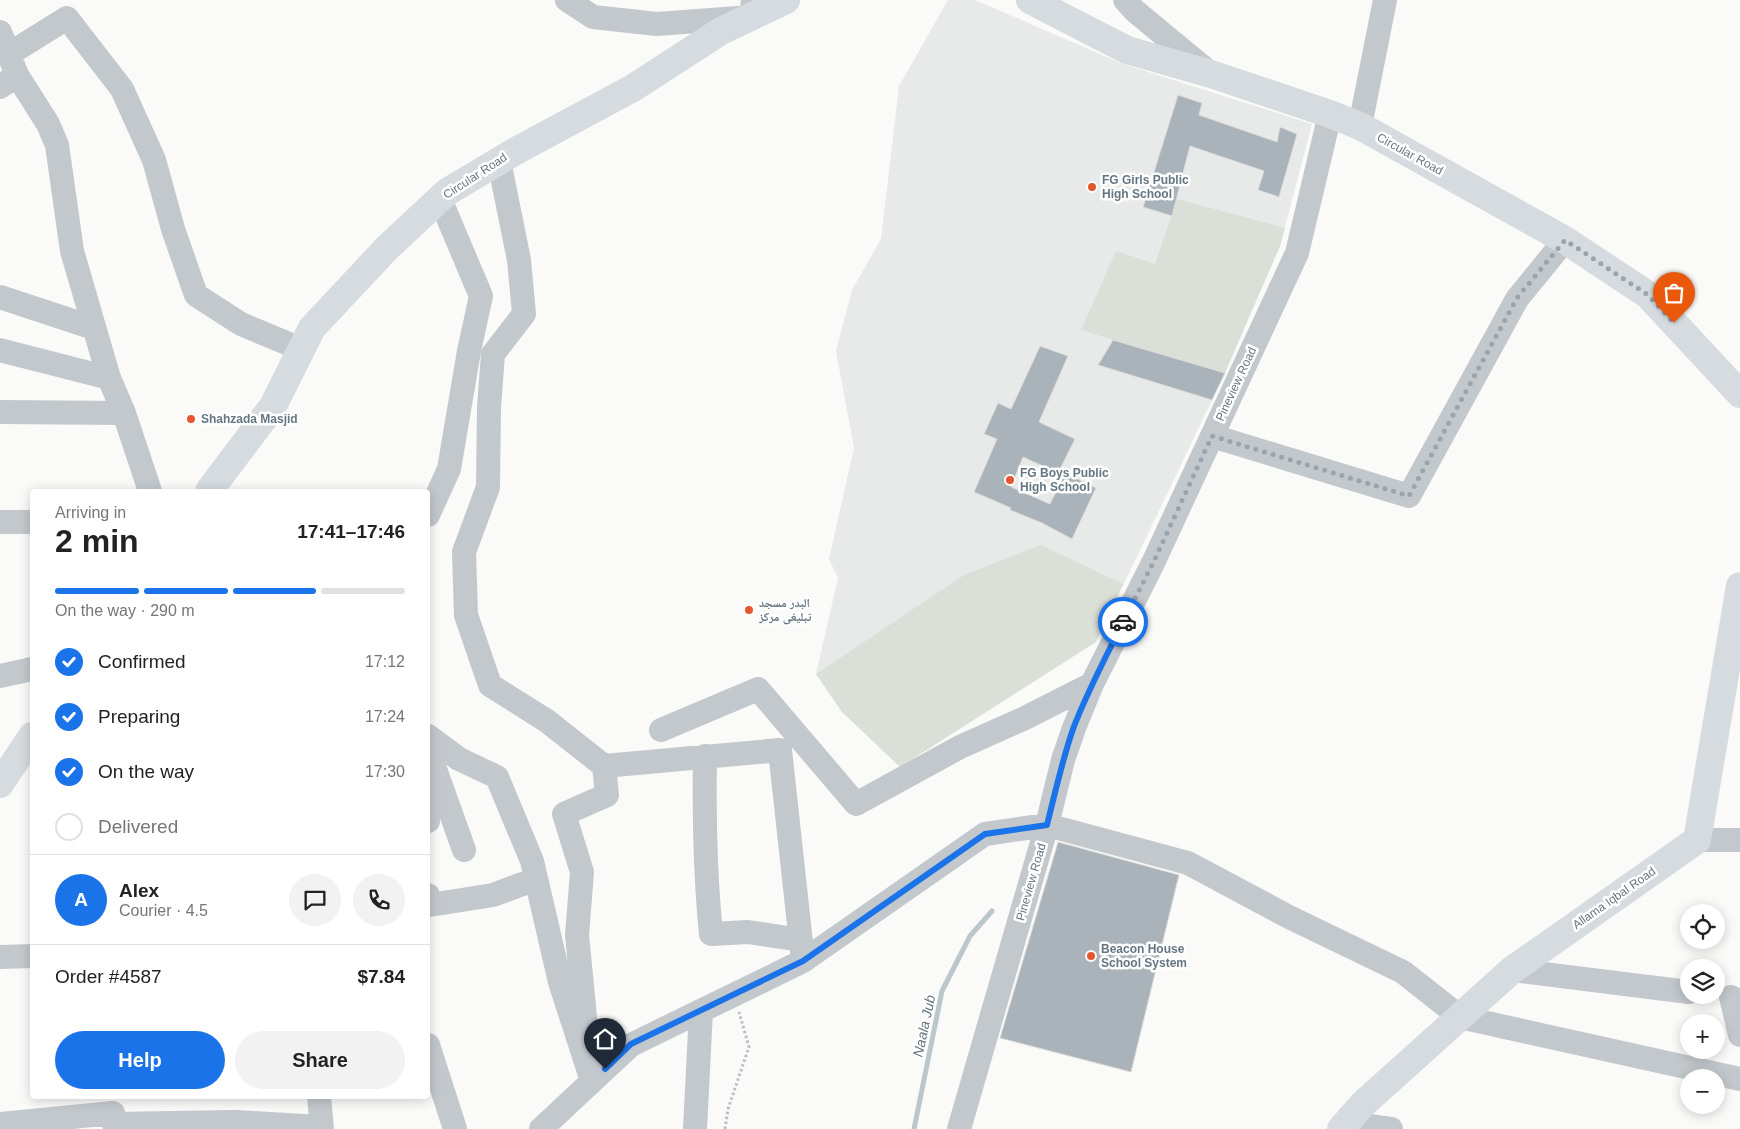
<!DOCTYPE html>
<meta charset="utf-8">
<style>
body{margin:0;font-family:Helvetica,"Noto Naskh Arabic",sans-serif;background:#f2f2f2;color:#222;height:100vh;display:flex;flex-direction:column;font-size:19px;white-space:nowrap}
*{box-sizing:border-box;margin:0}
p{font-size:16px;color:#767676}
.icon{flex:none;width:28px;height:28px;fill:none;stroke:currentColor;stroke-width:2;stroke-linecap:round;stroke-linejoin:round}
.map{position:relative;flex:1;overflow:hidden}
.drawer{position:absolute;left:30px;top:489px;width:400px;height:610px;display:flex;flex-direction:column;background:#fff;border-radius:5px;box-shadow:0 2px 12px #0003}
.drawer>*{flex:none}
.fabs{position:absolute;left:1680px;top:904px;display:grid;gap:10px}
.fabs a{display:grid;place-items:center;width:45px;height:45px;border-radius:50%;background:#fff;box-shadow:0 2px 12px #0003;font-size:25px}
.pin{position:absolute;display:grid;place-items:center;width:42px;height:42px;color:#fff;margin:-51px -21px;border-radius:50% 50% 50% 0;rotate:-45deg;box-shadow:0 0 5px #0007}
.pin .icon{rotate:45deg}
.courier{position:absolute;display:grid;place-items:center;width:50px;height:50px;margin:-25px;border:4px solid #1a73e8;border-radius:50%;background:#fff;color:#222;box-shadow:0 1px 6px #0007}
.summary em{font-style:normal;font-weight:800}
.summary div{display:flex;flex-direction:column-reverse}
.summary{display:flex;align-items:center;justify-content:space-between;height:85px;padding:0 25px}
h1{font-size:32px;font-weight:800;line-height:38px}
.bar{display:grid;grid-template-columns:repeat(4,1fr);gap:8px 5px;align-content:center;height:60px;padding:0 25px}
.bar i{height:6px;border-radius:4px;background:#e0e0e0}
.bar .current{background:#1a73e8}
.bar p{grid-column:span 4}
.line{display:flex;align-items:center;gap:12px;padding:0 25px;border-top:1px solid #e0e0e0}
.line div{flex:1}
.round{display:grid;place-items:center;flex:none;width:52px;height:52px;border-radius:26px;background:#f2f2f2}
ol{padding:0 25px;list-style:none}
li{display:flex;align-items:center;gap:15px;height:55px}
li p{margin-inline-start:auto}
li .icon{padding:5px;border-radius:50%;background:#1a73e8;color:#fff;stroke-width:4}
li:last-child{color:#767676}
li i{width:28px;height:28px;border:2px solid #e0e0e0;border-radius:50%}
.cta{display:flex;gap:10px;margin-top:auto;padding:10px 25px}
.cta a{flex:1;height:58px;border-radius:30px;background:#1a73e8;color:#fff;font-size:20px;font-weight:800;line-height:58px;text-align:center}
.cta a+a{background:#f2f2f2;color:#222}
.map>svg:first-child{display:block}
.built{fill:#e8e9e9}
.green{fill:#dadfd7}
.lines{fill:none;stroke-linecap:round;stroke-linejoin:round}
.stream{stroke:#bbc7cb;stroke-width:5}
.building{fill:#aab3b9;stroke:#dcdcda}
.path{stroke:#bbbfc2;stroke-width:3;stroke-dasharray:2.5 2.5;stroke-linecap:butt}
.minor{stroke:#c3c8cc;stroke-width:24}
.major{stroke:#d6dbdf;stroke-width:28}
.done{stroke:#99a4ac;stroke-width:5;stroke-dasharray:0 9}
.route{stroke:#1a73e8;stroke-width:6}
.poi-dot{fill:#e4572e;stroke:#fff;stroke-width:2}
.labels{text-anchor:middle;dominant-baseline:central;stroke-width:5;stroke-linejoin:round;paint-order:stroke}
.street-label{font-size:12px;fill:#657683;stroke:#fff}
.poi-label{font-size:12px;font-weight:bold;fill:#657683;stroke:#fff;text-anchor:start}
.water-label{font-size:14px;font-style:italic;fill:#60757c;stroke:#fff}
</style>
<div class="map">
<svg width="1740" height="1129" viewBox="0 0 1740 1129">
<rect width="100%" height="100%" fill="#fafaf8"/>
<path class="built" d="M948,0H975L1123,64L1312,124L1280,246L1212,400L1096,642L842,712L816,674L838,578L829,559L854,448L836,351L852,290L881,239L899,86Z"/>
<path class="green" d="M1177,199L1285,228L1280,246L1225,373L1081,330L1116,251L1155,264Z
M1041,545L1123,584L1096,642L900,767L842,712L816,674L964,575Z"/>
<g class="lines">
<path class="stream" d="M914,1129L942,991L970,936L992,911"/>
</g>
<path class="building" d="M1178,95L1202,103L1199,115L1277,142L1280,127L1297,134L1279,197L1258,190L1264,171L1190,146L1172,216L1143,207Z
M1113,340L1225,373L1212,400L1098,365Z
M1040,346L1068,356L1039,422L1075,439L1058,473L1023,457L1011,487L1050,504L1065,473L1096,488L1072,539L1042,523L1010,510L1011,508L974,492L997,439L984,434L998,403L1011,409Z
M1058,842L1179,875L1131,1072L1000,1038Z"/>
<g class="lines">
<path class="path" d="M725,1129L728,1109L749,1047L739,1012"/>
<path class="minor" d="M567,0L593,17L657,24L751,17L753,0
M1125,0L1135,11L1210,73
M0,32L17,75L48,124L57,145L72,251L109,378L124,413L150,491
M9,54L67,18L122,89L154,160L173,229L196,295L241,324L301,349
M0,87L17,75
M1360,126L1385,0
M499,161L519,260L524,314L493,354L489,407L488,487L464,552L466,615L490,685L547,721L604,766L780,750L803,961
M0,297L94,328
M0,350L109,378
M0,412L124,413
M1212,436L1409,496L1517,299L1565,240
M428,515L449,469L469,351L481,296L440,199
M0,522H32
M0,676L32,669
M661,730L758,689L856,804L960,747L1025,718L1092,684
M428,736L459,759L497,777L532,861L560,982L592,1081
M705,756C704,816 705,874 711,934L748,932L801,940
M428,762L434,766L464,850
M428,797V821
M1697,840H1740
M428,895L430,905L493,895L536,879
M0,957L32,956
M1512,970L1689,992
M1731,997L1740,1035
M586,1027L577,935L582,872L564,814L607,795L604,766
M428,1045L455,1129
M319,1096L322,1129
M1347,1123L1391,1129
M0,1124L113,1113
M114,1124L235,1122L321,1127
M541,1129L631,1045L803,961L985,834L1047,825L1188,863L1289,917L1403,972L1460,1017L1740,1079
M695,1129L701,1011
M959,1129L1047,825L1063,760L1074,728L1092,684L1153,563L1297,253L1330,114"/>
<path class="major" d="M1030,0L1127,50L1211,74L1330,114L1360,126L1565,240L1648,295L1740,394
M209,491L273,406L312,328L387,248L447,192L514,152L633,88L721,31L786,0
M0,784L32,736
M1341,1129L1363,1104L1512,970L1697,840L1740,586"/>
</g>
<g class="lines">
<path class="done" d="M1123,622L1153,563L1212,436L1409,496L1517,298L1565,240L1648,295L1674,323"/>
<path class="route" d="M605,1069L631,1044L803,961L985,834L1047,825C1055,793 1062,761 1073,729C1087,692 1106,657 1123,622"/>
</g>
<g class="poi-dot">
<circle cx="1092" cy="187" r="5"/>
<circle cx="191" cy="419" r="5"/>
<circle cx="1010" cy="480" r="5"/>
<circle cx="749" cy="610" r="5"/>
<circle cx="1091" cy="956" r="5"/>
</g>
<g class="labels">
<g class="street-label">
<text transform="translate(1410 154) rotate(29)">Circular Road</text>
<text transform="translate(475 176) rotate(-33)">Circular Road</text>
<text transform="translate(1236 384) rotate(-65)">Pineview Road</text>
<text transform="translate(1031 882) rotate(-74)">Pineview Road</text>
<text transform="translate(1614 898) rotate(-35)">Allama Iqbal Road</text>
</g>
<g class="poi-label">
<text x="1102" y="180">FG Girls Public<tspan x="1102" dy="14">High School</tspan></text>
<text x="201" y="419">Shahzada Masjid</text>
<text x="1020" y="473">FG Boys Public<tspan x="1020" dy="14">High School</tspan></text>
<text x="759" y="603">البدر مسجد<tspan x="759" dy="14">تبلیغی مرکز</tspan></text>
<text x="1101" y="949">Beacon House<tspan x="1101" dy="14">School System</tspan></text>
</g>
<g class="water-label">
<text transform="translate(924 1026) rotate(-78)">Naala Jub</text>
</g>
</g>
</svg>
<div class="fabs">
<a><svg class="icon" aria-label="locate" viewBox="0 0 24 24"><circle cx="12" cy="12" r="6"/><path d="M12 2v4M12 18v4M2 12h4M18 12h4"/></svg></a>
<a><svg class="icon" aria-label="layers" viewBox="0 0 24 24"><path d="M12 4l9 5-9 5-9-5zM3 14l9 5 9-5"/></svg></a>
<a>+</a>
<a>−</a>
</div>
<div class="pin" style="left:1674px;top:323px;background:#ea580c"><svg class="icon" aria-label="bag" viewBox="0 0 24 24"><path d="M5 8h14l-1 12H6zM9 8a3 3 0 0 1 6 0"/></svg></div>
<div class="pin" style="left:605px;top:1069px;background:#1f2937"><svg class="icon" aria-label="home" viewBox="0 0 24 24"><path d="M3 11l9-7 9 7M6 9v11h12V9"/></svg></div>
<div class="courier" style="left:1123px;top:622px"><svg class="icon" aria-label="car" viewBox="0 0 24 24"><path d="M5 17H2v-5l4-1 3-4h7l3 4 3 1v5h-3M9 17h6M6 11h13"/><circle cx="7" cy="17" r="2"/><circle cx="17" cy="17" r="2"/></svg></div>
<section class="drawer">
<div class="summary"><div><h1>2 min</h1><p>Arriving in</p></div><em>17:41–17:46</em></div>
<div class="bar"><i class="current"></i><i class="current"></i><i class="current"></i><i></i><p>On the way · 290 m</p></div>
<ol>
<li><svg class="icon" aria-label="check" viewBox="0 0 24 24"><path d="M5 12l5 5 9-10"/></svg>Confirmed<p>17:12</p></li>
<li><svg class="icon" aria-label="check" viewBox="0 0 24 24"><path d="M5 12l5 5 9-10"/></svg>Preparing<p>17:24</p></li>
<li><svg class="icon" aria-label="check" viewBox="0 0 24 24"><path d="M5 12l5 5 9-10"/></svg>On the way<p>17:30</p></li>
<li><i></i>Delivered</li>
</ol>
<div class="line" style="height:90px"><b class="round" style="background:#1a73e8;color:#fff">A</b><div><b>Alex</b><p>Courier · 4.5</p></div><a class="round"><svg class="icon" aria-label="chat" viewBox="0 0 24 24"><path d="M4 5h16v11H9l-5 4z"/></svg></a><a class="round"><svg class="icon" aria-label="phone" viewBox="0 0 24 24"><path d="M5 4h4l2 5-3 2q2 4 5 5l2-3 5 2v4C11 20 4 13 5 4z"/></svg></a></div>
<div class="line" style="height:65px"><div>Order #4587</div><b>$7.84</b></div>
<div class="cta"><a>Help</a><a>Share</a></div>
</section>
</div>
